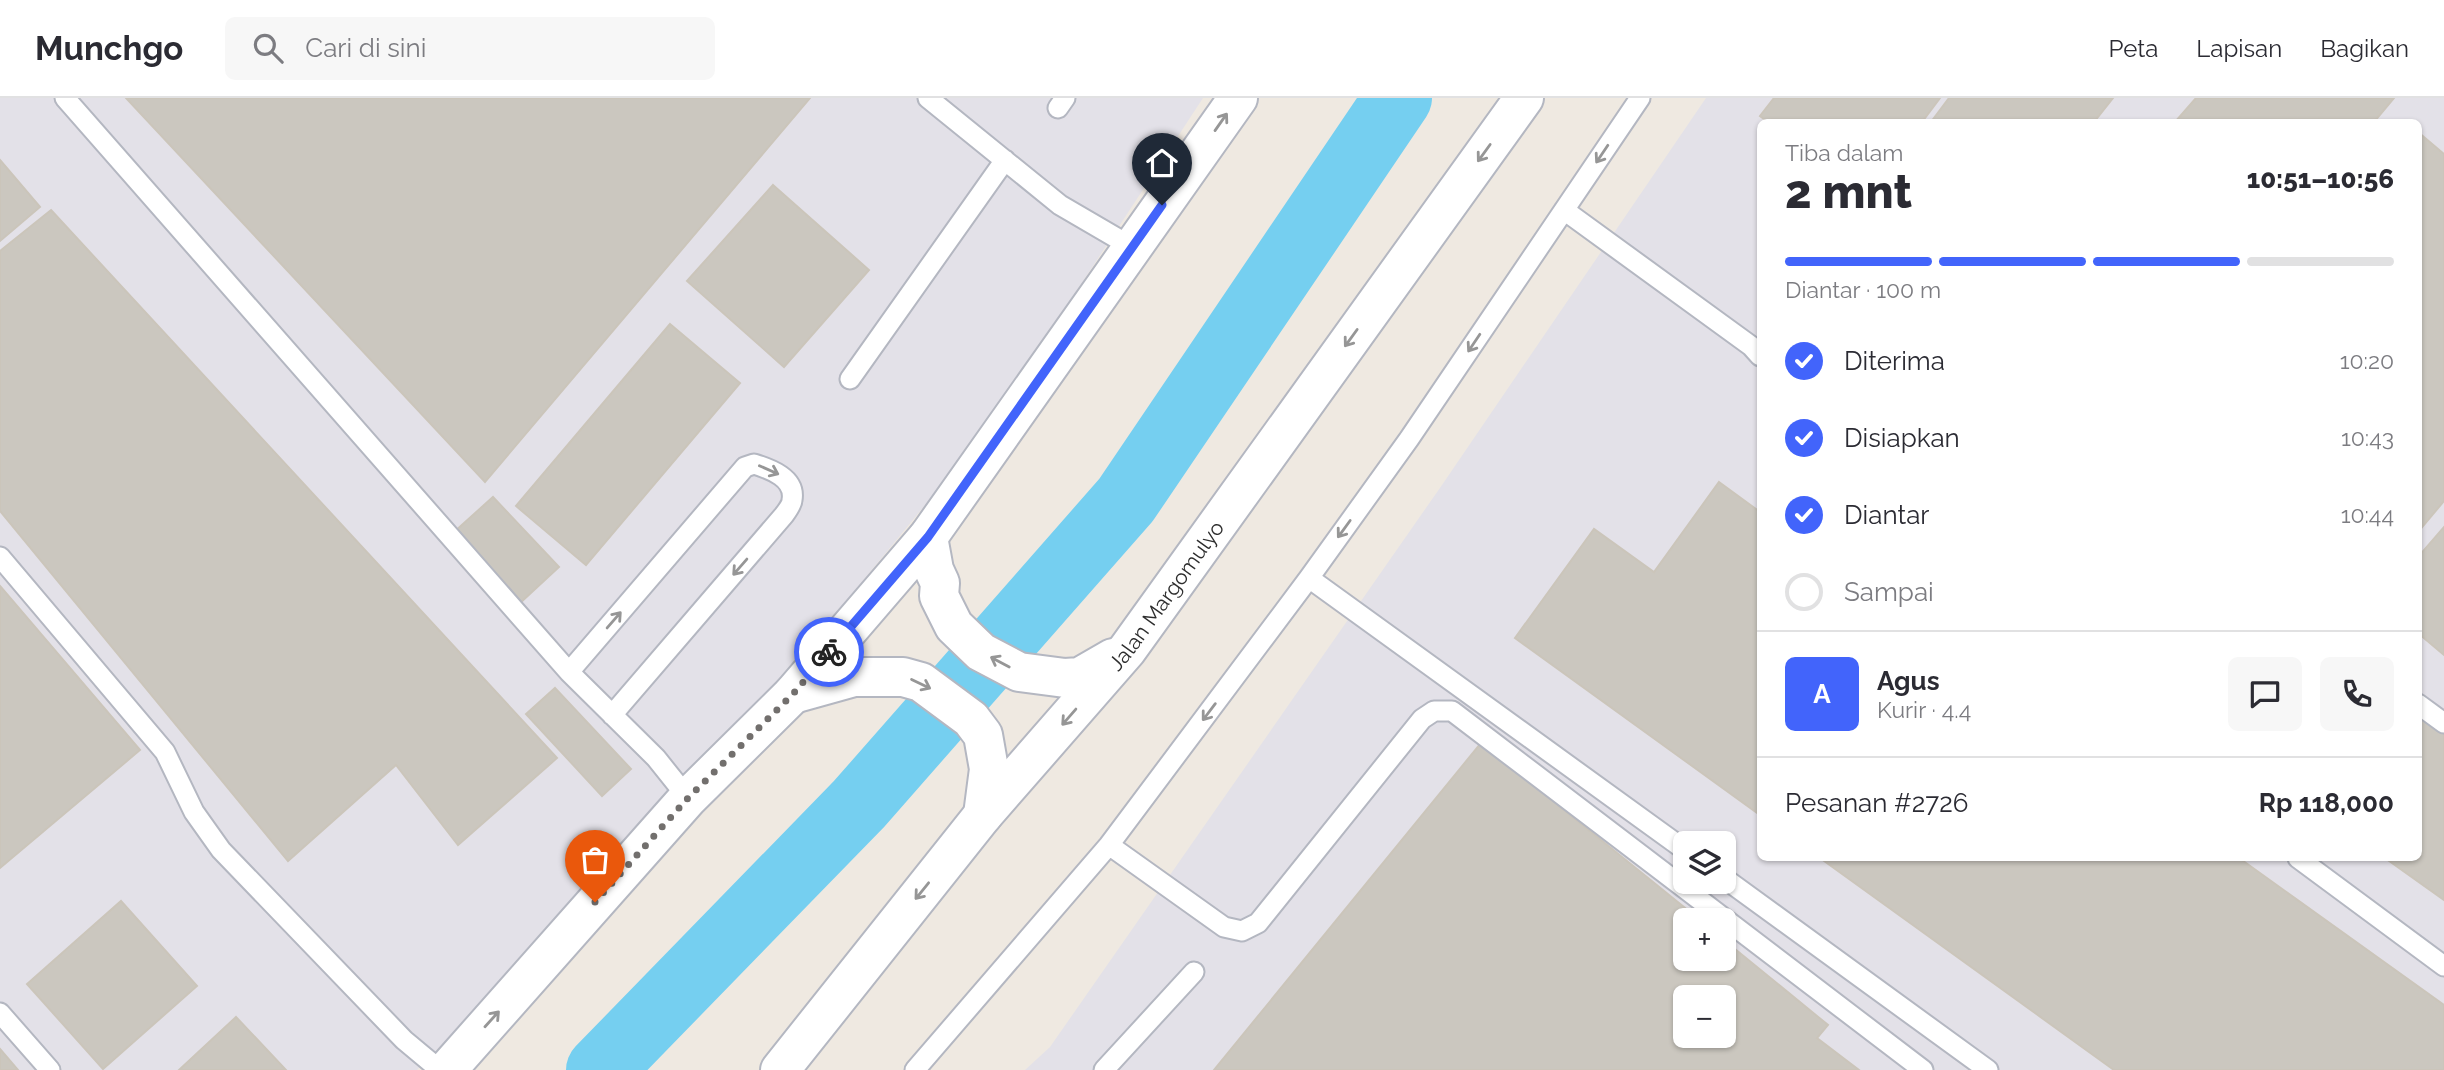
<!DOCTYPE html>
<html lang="id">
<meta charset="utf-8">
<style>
body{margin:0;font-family:Raleway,sans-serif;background:#f7f7f7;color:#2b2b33;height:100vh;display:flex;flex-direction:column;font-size:26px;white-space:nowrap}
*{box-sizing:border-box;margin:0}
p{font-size:23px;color:#7c7c81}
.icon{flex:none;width:38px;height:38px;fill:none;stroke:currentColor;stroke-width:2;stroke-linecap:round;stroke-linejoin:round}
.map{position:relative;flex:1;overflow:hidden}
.side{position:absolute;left:1757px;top:21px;width:665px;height:742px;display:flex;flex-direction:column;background:#fff;border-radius:10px;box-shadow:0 2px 5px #0004}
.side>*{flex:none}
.tools{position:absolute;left:1673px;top:733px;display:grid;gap:14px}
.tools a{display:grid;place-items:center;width:63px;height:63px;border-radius:10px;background:#fff;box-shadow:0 2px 5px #0004;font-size:35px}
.pin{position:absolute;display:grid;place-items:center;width:60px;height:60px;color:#fff;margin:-72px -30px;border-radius:50% 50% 50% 0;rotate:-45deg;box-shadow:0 0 7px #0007}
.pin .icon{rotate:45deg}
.courier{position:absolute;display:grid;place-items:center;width:70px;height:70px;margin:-35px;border:5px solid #4264fb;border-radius:50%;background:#fff;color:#222;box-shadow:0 2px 9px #0007}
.summary em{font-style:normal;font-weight:800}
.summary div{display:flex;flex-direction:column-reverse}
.summary{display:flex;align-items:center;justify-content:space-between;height:119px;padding:0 28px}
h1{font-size:46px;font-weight:800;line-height:52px}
.bar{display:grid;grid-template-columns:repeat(4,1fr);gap:10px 7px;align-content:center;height:84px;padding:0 28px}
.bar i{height:9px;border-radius:5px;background:#e1e1e2}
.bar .current{background:#4264fb}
.bar p{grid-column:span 4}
.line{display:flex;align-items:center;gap:18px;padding:0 28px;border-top:2px solid #e1e1e2}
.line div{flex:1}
.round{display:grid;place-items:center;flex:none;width:74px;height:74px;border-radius:10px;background:#f7f7f7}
ol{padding:0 28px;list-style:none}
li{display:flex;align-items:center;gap:21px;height:77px}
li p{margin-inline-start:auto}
li .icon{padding:7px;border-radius:50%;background:#4264fb;color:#fff;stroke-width:4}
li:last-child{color:#7c7c81}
li i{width:38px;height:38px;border:4px solid #e1e1e2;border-radius:50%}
header{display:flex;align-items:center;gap:42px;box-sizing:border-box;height:98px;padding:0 35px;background:#fff;border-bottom:2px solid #e1e1e2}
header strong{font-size:33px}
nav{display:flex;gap:38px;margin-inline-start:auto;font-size:24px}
.search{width:490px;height:63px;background:#f7f7f7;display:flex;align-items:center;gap:18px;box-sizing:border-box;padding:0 24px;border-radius:10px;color:#7c7c81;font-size:26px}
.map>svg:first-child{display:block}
.industrial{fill:#e3e1e8;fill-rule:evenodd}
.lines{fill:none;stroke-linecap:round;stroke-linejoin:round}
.river{stroke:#75cff0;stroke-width:68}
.building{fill:#cbc7bf;stroke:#cbc5ba;stroke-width:2;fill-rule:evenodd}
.service-casing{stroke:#b4b7c1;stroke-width:23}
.secondary-casing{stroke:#b4b7c1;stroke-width:42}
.service{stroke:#fff;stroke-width:19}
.secondary{stroke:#fff;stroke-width:38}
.oneway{stroke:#969696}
.done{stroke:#726f6d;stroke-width:7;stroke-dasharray:0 12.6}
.route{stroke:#4264fb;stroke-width:9}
.labels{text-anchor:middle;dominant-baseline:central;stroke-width:7;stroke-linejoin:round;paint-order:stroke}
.street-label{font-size:21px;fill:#2e2e2e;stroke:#fff}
</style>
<header>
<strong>Munchgo</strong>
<div class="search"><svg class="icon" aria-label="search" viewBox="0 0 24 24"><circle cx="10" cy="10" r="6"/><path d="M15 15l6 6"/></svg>Cari di sini</div>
<nav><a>Peta</a><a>Lapisan</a><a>Bagikan</a></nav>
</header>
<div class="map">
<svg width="2444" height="972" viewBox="0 0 2444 972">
<rect width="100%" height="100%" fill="#efe9e1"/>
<path class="industrial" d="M0,0H1203L981,339L682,703L417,972H0Z
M1706,0H2444V972H1025L1050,949L1442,387ZM1760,24H2418V760H1760ZM1685,746H1724V784H1685ZM1685,822H1724V861H1685ZM1685,900H1724V938H1685Z"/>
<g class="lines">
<path class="river" d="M600,972L859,706L1126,402L1398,0"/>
</g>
<path class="building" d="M126,0H810L485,384Z
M1774,0H1940L1922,24H1768L1760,18Z
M1949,0H2113L2094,24H1931Z
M2196,0H2394L2374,24H2175Z
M2418,34L2444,56V403L2418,434Z
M0,62L40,109L0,143Z
M773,87L869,172L784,269L687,183Z
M51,112L557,660L458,747L396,667L288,763L0,413V153Z
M670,226L740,285L586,467L516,408Z
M1719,384L1760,414V717L1515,540L1594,431L1654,474Z
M493,399L559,469L520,505L454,434Z
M2444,429V557L2418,535V459Z
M0,488L140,652L0,770Z
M555,590L631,671L602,698L526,616Z
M2418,612L2444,631V802L2385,760H2418Z
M1481,645L1700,822H1685V861H1724V842L1828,927L1817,940L1859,972H1214ZM1685,900H1724V938H1685Z
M1820,760H2239L2444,907V972H2114Z
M121,803L197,888L103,971L27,886Z
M236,919L286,972H179Z
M0,951L18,972H0Z"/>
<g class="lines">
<g class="service-casing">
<path id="service" d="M65,0L569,574L656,660L688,700
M928,0L1060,107L1132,149
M1058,10L1065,0
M1564,112L1751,248L1760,258
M850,281L1005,62
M0,459L165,654L194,714L221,752L404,942L440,972
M1309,480L1685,752
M569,574L745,369L754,366C770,371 796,380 792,402C792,406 787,413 784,417L612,617
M2418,606L2444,625
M1109,747L1224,829L1242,833L1258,825L1422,621L1434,613H1452L1923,972
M2298,760L2444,868
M1724,780L1988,972
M0,915L50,972
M915,972L1109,747L1309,480L1409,341L1640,0
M1104,972L1194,874"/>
</g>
<g class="secondary-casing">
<g id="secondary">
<path d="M928,439L934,472L940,485L939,498L954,528L981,554L1019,574L1065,580L1080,579L1113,560"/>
<path d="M793,596L854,579H903L921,584L971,621L983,637L989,671L983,717"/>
<path d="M447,972L688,700L793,596L928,439L1238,0"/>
<path id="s1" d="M780,972L983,717L1127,552L1524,0"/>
</g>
</g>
<use href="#service" class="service"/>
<use href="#secondary" class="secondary"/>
</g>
<defs><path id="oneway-shaft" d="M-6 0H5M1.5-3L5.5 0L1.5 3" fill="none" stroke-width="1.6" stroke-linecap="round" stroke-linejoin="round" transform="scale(1.75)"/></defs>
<g class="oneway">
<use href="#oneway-shaft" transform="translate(1221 24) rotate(-55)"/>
<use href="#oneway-shaft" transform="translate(1484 55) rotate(126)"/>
<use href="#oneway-shaft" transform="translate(1602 56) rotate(124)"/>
<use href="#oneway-shaft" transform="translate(1351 240) rotate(126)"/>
<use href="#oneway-shaft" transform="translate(1474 245) rotate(124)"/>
<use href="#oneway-shaft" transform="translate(769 372) rotate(24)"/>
<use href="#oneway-shaft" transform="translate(1344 431) rotate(126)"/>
<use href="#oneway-shaft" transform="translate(740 469) rotate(131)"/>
<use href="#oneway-shaft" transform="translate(614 522) rotate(-49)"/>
<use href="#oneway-shaft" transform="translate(1000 564) rotate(-152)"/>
<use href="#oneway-shaft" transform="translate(921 586) rotate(26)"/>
<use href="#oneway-shaft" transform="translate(1209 614) rotate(127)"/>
<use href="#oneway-shaft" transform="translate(1069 619) rotate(131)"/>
<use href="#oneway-shaft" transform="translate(922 793) rotate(129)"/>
<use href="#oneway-shaft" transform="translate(492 921) rotate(-48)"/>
</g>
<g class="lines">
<path class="done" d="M595,804L688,700L793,596L829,554"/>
<path class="route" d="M829,554L928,439L1162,107"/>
</g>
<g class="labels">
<g class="street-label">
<text stroke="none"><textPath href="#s1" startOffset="612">Jalan Margomulyo</textPath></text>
</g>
</g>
</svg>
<div class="tools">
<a><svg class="icon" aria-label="layers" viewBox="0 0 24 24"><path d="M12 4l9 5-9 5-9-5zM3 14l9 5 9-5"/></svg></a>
<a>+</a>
<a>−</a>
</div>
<div class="pin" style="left:595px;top:804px;background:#ea580c"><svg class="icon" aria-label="bag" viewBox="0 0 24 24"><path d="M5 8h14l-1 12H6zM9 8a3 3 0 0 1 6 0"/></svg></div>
<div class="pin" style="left:1162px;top:107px;background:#1f2937"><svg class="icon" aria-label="home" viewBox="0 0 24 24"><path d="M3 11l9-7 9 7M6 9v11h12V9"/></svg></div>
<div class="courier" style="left:829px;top:554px"><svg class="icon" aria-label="bike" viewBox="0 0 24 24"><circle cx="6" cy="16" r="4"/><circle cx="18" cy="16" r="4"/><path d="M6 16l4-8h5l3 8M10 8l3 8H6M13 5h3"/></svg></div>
<section class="side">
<div class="summary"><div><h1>2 mnt</h1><p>Tiba dalam</p></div><em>10:51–10:56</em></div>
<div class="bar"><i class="current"></i><i class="current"></i><i class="current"></i><i></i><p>Diantar · 100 m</p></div>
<ol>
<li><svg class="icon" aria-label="check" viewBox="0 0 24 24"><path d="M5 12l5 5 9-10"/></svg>Diterima<p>10:20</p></li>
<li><svg class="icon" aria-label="check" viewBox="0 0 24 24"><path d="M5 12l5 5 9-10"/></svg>Disiapkan<p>10:43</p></li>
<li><svg class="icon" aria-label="check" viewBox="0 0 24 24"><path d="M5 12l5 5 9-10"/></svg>Diantar<p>10:44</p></li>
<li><i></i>Sampai</li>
</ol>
<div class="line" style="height:126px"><b class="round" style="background:#4264fb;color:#fff">A</b><div><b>Agus</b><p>Kurir · 4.4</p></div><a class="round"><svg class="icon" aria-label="chat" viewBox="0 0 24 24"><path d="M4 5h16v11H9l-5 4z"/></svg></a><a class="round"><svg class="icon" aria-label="phone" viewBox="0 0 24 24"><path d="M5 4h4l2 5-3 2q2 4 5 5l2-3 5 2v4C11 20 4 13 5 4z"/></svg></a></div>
<div class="line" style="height:91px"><div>Pesanan #2726</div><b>Rp 118,000</b></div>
</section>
</div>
